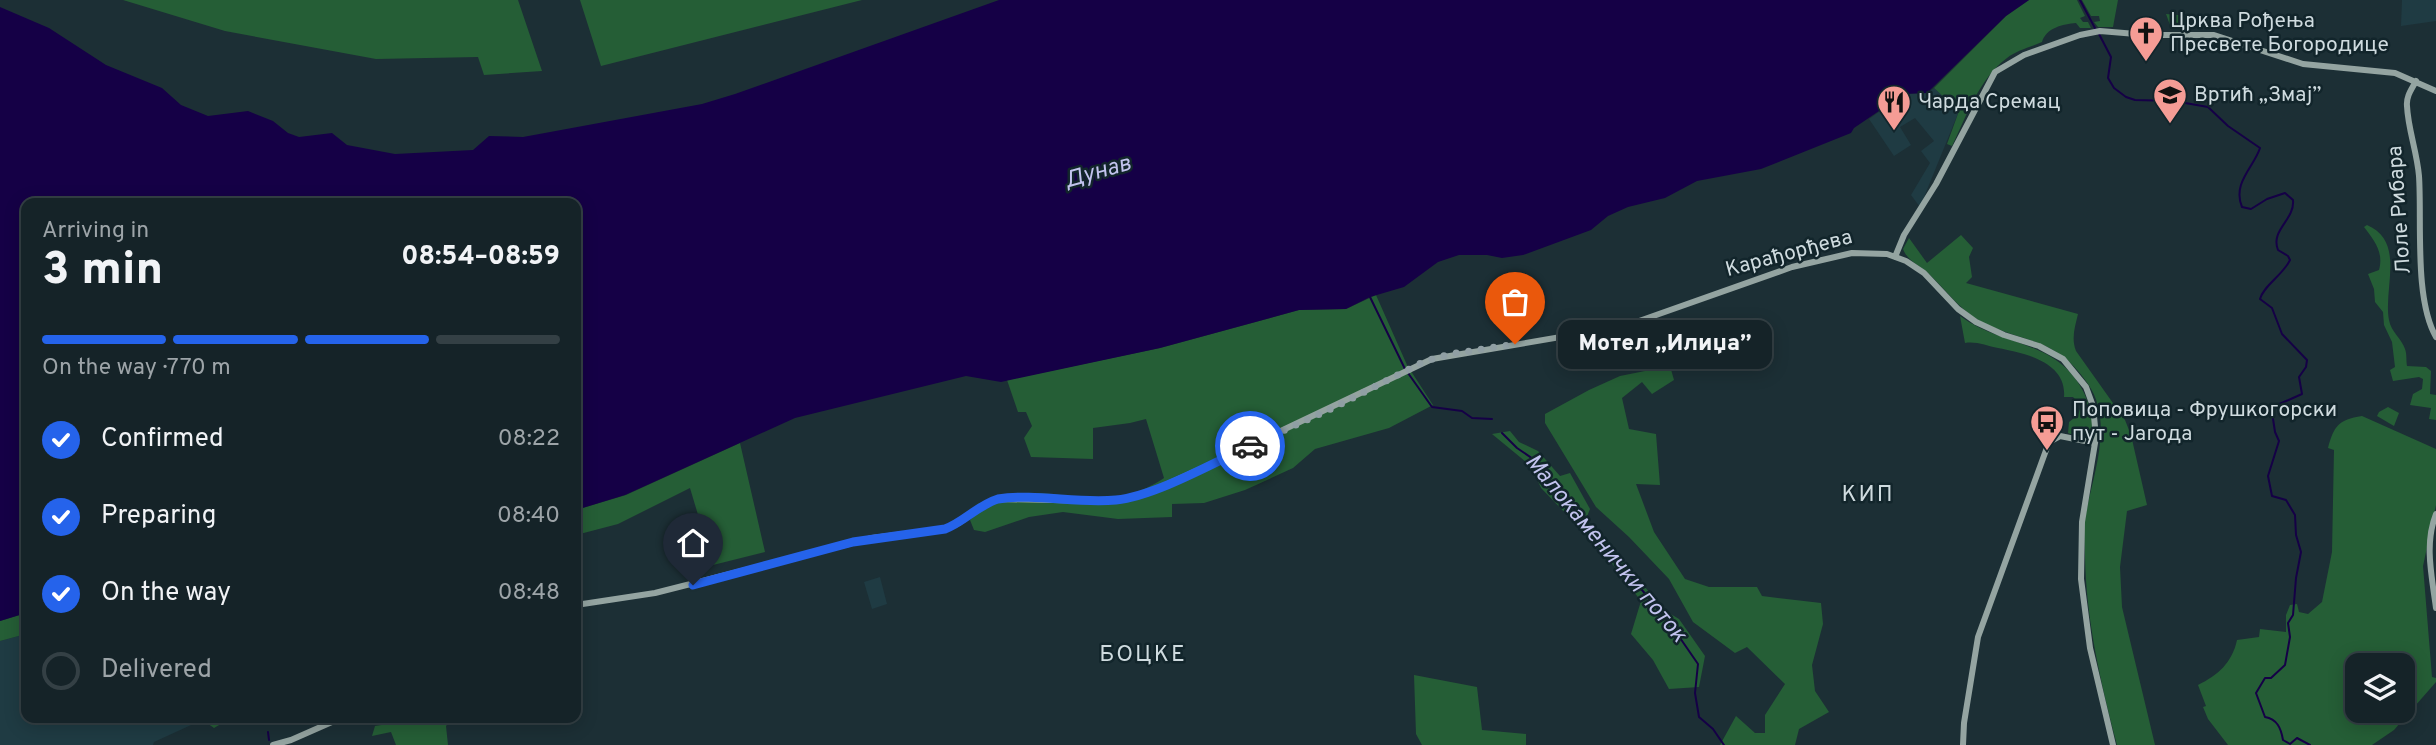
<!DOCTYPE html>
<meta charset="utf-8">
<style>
body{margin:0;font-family:Overpass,sans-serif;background:#1e2b30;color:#f1f3f6;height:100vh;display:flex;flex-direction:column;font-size:26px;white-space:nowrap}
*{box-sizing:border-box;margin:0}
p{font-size:23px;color:#9da4a8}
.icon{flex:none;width:38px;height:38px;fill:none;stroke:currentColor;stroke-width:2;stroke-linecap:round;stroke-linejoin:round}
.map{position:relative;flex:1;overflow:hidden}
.drawer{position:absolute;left:21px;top:198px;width:560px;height:525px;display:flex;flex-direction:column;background:#152328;border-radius:14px;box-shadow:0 4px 18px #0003,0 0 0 2px #344045}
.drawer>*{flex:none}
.controls{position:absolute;left:2345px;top:653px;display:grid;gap:14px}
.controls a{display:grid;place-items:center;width:70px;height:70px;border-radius:14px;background:#152328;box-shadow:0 4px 18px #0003,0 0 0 2px #344045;font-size:35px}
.pin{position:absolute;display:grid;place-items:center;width:60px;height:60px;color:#fff;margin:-72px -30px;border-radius:50% 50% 50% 0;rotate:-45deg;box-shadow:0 0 7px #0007}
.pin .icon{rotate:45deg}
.courier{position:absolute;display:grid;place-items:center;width:70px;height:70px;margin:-35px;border:5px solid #2563eb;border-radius:50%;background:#fff;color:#222;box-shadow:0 2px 9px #0007}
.bubble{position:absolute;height:49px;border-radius:14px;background:#152328;box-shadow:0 4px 18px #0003,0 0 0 2px #344045;font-size:23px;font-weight:800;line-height:49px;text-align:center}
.summary em{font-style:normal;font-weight:800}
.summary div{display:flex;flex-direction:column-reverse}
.summary{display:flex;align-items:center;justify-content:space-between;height:119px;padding:0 21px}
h1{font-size:46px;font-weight:800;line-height:52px}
.bar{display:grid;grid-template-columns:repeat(4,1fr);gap:10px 7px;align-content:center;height:84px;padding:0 21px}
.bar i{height:9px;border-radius:5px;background:#344045}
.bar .current{background:#2563eb}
.bar p{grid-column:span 4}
ol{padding:0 21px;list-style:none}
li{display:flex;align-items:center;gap:21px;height:77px}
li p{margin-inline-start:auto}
li .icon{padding:7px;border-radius:50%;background:#2563eb;color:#fff;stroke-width:4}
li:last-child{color:#9da4a8}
li i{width:38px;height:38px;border:4px solid #344045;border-radius:50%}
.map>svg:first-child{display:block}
.built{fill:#1f3b43}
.green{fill:#255e36;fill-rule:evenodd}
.water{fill:#150046}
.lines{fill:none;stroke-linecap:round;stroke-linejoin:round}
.stream{stroke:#150046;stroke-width:2}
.secondary{stroke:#94a4a1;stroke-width:6}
.done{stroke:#909fa4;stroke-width:7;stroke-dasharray:0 12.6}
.route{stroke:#2563eb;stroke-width:9}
.labels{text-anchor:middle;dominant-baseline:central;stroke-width:5;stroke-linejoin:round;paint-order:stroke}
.poi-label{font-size:21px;fill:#cfdbdf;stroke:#12252b;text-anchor:start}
.street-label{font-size:21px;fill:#cfdbdf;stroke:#12252b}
.water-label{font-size:23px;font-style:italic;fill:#c2c3ee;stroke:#12252b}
.neighbourhood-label{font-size:23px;letter-spacing:2px;fill:#cfdbdf;stroke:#12252b}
</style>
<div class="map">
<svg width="2436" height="745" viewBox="0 0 2436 745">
<rect width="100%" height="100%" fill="#1c2f35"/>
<path class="built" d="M2402,0H2436V21L2401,26Z
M1934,88L1959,111L1920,207L1911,195L1930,163L1921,151L1934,141L1915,118L1900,127L1911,145L1894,156L1869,119L1904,94L1927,93Z
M880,577L887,604L872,609L864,582Z
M26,634V718H200L202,720L154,742L153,745H0V641Z"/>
<path class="green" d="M123,0H518L542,71L484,75L478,57L376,59L225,31Z
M580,0H862L601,66Z
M2029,0H2077L2085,16L2080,18L2083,22H2088L2091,28H2080L2076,23C2063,24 2046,28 2042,42C2031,47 2017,50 2007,58C1979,79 1967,115 1952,146L1947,144L1959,111L1934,88L2006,16Z
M2082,0H2118L2113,27H2098L2094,22L2100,21L2099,16H2091Z
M2166,14L2190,16L2182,27L2176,28L2170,25Z
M2367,225C2406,242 2383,288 2389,320C2391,332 2402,339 2405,349C2407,354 2406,360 2407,366L2426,367L2431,371L2430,394L2436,395V420L2429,419L2431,408L2410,405L2413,394L2422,389L2423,379L2419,377L2393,381L2390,370L2395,367L2392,342L2384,325L2383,312L2375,302L2374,289L2368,274L2379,270C2384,252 2374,240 2364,227Z
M1961,235L1973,248L1969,257L1972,277L1966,283L2078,314C2075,327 2071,338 2076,351L2125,420L2131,435L2147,505L2127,511L2120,567L2122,607L2155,745H2117C2101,684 2086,620 2085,556C2085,544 2083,531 2085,519C2092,476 2115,423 2088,384C2056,336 2024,344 1980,321C1960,310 1946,290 1929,274C1920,265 1908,262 1903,249L1909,238L1927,263Z
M1376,295L1407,365L1433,405L1389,428L1315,449L1293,468L1245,490L1204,503L1172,504V517L1118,519L1063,512L1029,517L985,532L974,530L970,520L980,510L977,504C992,499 1007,493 1024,493C1081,492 1111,513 1164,478L1146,419L1130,423L1093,428V459L1031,457L1024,438L1032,426L1026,412H1018L1007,380L1160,348L1299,310L1346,309Z
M1960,316C2004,348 2059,339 2085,395C2090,407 2094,420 2092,433L2081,438L2068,433L2069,422L2078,415L2081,406L2073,397H2064C2067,362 2024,353 1998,348C1987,346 1976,341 1965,343Z
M1670,366L1674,380L1652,394L1642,382L1622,398L1629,429L1656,434L1660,485L1636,484L1654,532L1685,579L1709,587H1757L1762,596L1821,603L1823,624L1812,665L1815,691L1829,712L1799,729L1795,745H1720L1736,716L1755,733H1765V715L1785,684L1747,647L1735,653L1693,622L1669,579L1629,537L1596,507L1545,423V414L1589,390L1620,376Z
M2388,407L2399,413L2394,426L2377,416L2379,412Z
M2362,416L2436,449V505L2423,566L2432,677L2436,678V682L2394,730L2372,745H2228L2208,719L2203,707L2206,706L2198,685C2218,675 2232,663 2237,640L2259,637L2260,629L2286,632V615L2290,605L2297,604L2299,612L2308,614L2322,602L2332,552L2334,450L2328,448C2334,426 2338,420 2362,416ZM2357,665H2403V710H2357Z
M1510,431L1519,442L1538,451L1560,476L1570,473L1590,509L1586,519L1605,543L1620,557L1664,610L1679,619L1705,656L1699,687L1669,689L1653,660L1631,634L1641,601L1603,552L1541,488L1531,466L1492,434Z
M740,443L765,552L713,565L690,488L618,524L576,535V510L626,495Z
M26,613V634L0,641V621Z
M1414,675L1477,687L1482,730L1526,734V745H1422L1416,734Z
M200,718H231L214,728Z
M404,718H457L452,719L446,726L448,745H396L391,732L372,736L375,726L401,722Z"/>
<path class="water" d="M999,0H2029L2006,16L1927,93L1904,94L1854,128L1851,133L1761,169L1697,181L1665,198L1628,207L1608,216L1591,230L1523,255L1502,258L1487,255H1459L1438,262L1404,287L1370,297L1346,309L1299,310L1160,348L1001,382L966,376L795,418L625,495L576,510V203H26V613L0,621V7L49,28L106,65L162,88L181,105L208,116L248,111L273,121L288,133L299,137L332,133L347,145L395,154L473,150L489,136L523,137L702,104L735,94Z"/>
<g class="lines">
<path class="stream" d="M2080,0L2096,30
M2099,34L2111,57L2108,78L2114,88L2126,97L2135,100L2174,101L2208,107L2228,126L2260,148C2254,167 2232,183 2242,207L2251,209L2267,199L2285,193L2293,200C2295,220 2270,230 2278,250L2288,256L2290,260C2283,275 2263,286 2260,299L2272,308L2282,334L2307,360L2306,367L2299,377L2302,394L2277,405L2272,412L2275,432L2279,441L2268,476L2272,496L2286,500L2295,515L2296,535L2301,552L2296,578L2293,615L2288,623L2290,637L2285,665L2271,678H2265L2256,693L2265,717C2277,719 2281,728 2283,740L2290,744L2297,738L2310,745
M1370,297L1405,369
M1408,373L1432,407L1462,411L1472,418L1492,419
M1502,433L1517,448L1539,463L1555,495L1571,503L1591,537L1609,551L1669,622L1698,664L1695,693L1699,717L1713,729L1724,745
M265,718L266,719
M268,732L269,740"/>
<path class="secondary" d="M2416,81C2412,89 2406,96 2407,106C2408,129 2417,152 2419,176C2422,220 2414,299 2436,337
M1895,257L1904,235L1936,184L1995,72L2024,55L2080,35L2100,31L2148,35H2214L2303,64L2395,73L2436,91
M2436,514C2424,544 2432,577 2436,608
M576,605L655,593L872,538L945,529L959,523L985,504L998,499L1100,501L1131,498L1150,492L1205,467L1432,359L1625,326L1792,267L1852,253L1887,254L1906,261L1924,273L1958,309L1976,322L2004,335L2039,346L2063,359L2086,387L2093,406L2096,437L2082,522L2081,579L2090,648L2113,745
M273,745L291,740L341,718
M1963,745L1964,723L1978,637L2049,442L2060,436L2095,443"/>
</g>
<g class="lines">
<path class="done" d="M1250,446L1335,407L1423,362L1450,354L1515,344"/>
<path class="route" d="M693,585L853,542L945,529C964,522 978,505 998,499C1036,493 1077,504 1116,500C1155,496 1213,463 1250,446"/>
</g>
<defs>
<g id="church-pin" transform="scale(1.75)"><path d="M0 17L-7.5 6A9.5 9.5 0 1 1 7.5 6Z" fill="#f59c95" stroke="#12252b"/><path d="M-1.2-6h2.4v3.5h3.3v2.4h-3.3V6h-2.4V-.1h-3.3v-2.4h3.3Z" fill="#111"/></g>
<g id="school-pin" transform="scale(1.75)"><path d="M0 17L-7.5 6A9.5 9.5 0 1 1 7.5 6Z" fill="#f59c95" stroke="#12252b"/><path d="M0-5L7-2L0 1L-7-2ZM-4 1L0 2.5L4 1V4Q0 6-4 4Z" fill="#111"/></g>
<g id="restaurant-pin" transform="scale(1.75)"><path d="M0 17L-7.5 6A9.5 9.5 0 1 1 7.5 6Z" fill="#f59c95" stroke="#12252b"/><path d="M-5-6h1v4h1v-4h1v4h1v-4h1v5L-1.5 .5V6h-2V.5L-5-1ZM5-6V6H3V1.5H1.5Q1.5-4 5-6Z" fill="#111"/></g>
<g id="bus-pin" transform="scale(1.75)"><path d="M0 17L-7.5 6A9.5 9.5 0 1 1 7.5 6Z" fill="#f59c95" stroke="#12252b"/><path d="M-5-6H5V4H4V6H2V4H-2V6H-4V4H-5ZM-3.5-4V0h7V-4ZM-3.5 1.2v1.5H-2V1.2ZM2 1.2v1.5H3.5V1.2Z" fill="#111"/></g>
</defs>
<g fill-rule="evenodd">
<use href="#church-pin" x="2146" y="33"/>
<use href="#school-pin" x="2170" y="95"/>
<use href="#restaurant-pin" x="1894" y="102"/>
<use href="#bus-pin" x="2047" y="422"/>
</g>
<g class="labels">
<g class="poi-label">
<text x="2170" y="21">Црква Рођења<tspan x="2170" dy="24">Пресвете Богородице</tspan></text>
<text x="2194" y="95">Вртић „Змај”</text>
<text x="1918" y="102">Чарда Сремац</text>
<text x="2072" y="410">Поповица - Фрушкогорски<tspan x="2072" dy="24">пут - Јагода</tspan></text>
</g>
<g class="street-label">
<text transform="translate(2400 210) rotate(-94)">Лоле Рибара</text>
<text transform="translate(1789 254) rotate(-15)">Карађорђева</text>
</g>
<g class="water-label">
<text transform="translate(1098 173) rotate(-16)">Дунав</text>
<text transform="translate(1605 549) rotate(50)">Малокаменички поток</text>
</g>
<g class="neighbourhood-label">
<text x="1868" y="495">КИП</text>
<text x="1143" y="655">БОЦКЕ</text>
</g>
</g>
</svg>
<div class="controls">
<a><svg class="icon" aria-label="layers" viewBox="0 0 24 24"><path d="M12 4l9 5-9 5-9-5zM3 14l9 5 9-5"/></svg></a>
</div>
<div class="pin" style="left:1515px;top:344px;background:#ea580c"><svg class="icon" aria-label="bag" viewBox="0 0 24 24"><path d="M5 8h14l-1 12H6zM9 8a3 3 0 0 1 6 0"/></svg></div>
<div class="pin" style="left:693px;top:585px;background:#1f2937"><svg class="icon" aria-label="home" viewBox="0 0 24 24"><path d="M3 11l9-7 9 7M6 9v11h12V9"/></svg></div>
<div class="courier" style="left:1250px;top:446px"><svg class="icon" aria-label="car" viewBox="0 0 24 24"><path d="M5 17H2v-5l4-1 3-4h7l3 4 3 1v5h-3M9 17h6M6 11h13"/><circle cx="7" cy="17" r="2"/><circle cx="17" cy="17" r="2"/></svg></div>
<div class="bubble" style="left:1558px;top:320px;width:214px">Мотел „Илиџа”</div>
<section class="drawer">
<div class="summary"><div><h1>3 min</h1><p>Arriving in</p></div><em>08:54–08:59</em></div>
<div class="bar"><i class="current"></i><i class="current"></i><i class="current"></i><i></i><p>On the way · 770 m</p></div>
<ol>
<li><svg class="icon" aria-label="check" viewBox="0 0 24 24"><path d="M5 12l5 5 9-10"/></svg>Confirmed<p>08:22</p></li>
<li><svg class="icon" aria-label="check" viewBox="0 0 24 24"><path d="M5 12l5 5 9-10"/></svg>Preparing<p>08:40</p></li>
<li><svg class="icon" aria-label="check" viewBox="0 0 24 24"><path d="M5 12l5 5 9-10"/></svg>On the way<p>08:48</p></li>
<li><i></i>Delivered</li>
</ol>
</section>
</div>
